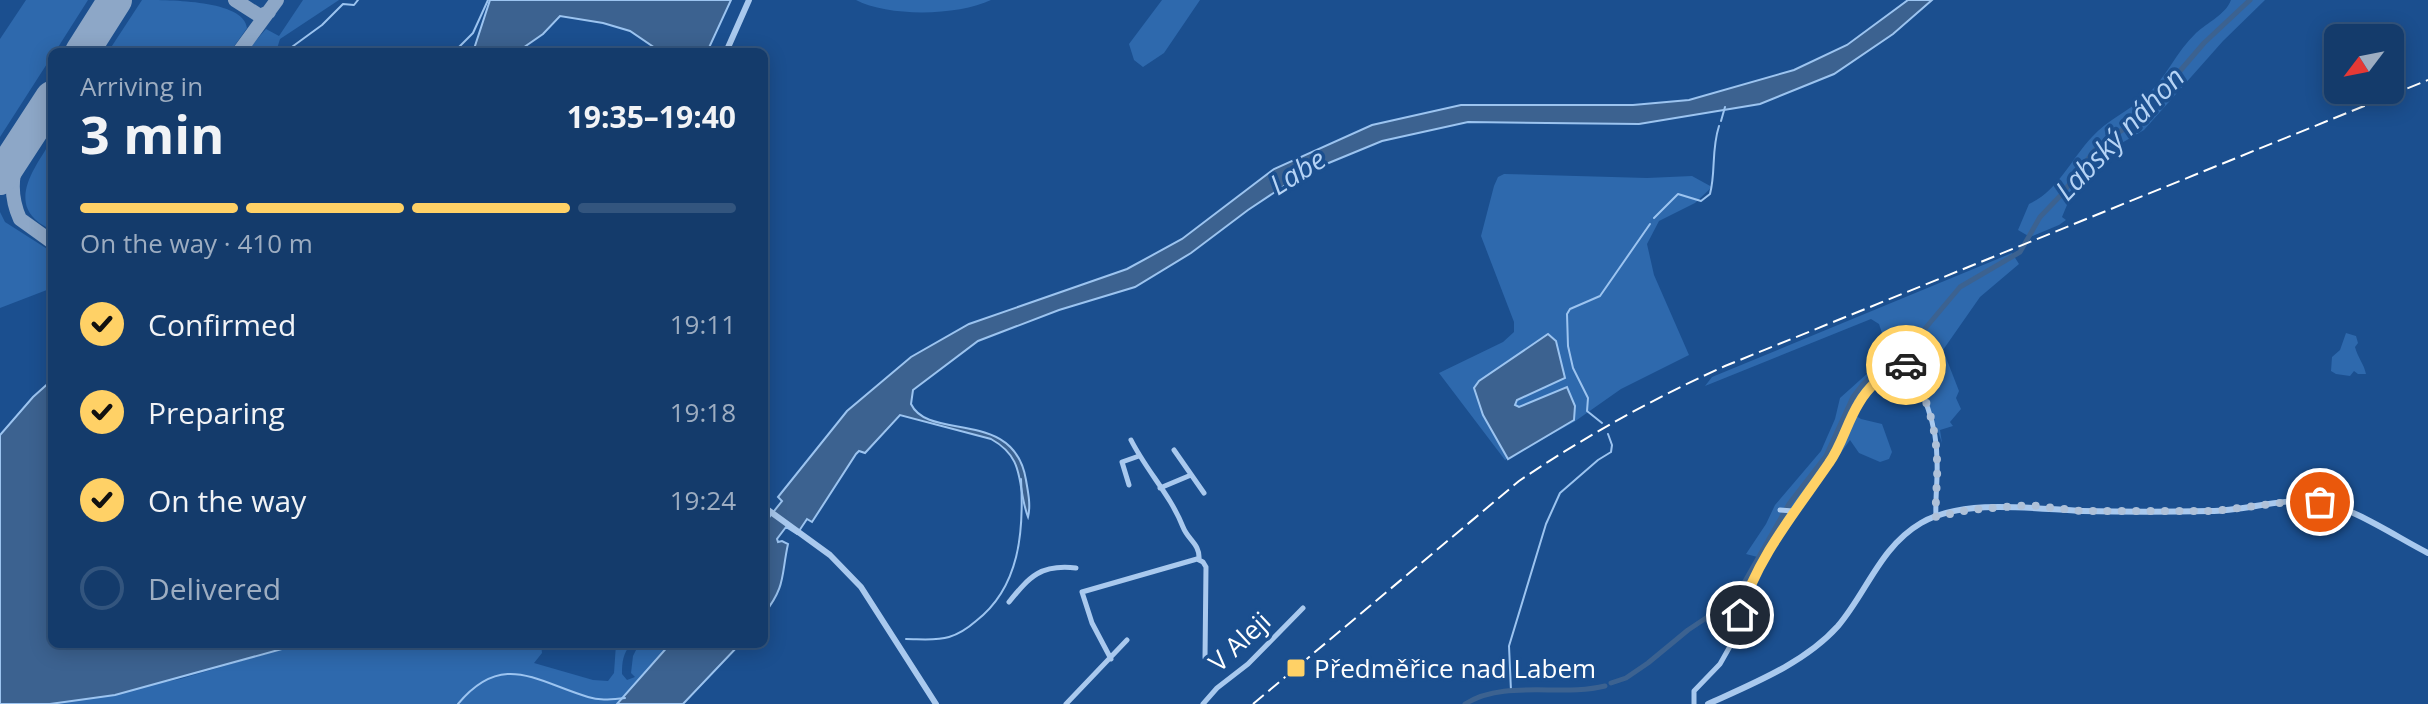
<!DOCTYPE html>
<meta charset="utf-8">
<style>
body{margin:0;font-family:"Open Sans",sans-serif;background:#214673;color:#f1f3f6;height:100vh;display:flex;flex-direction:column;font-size:30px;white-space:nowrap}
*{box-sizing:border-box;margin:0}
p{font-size:26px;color:#9dadc1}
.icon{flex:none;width:44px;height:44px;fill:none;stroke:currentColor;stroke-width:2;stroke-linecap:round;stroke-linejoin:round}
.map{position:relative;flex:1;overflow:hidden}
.panel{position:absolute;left:48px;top:48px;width:720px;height:600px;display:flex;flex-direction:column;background:#143b6b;border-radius:12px;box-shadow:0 4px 20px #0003,0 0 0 2px #33557e}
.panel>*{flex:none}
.needle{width:52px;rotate:238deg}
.buttons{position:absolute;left:2324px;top:24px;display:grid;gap:16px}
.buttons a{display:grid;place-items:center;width:80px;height:80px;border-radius:12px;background:#143b6b;box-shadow:0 4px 20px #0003,0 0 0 2px #33557e;font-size:40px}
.pin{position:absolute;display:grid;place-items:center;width:68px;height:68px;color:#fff;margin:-34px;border:4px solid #fff;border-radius:50%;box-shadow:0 2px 8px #0007}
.courier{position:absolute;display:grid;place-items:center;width:80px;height:80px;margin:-40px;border:6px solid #ffd166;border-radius:50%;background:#fff;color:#222;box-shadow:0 2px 10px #0007}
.head em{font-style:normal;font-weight:700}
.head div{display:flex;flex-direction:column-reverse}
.head{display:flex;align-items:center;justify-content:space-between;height:136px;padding:0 32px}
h1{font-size:52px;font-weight:700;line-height:60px}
.bar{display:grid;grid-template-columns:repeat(4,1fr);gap:12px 8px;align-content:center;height:96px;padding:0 32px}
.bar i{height:10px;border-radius:6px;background:#33557e}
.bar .active{background:#ffd166}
.bar p{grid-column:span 4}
ol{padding:0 32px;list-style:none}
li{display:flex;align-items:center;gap:24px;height:88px}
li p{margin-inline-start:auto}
li .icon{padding:8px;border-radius:50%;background:#ffd166;color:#111;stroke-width:4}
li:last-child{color:#9dadc1}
li i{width:44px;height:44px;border:4px solid #33557e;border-radius:50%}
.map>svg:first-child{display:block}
.green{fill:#2e69ad}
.water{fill:#3c6290;stroke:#9cc4f0;stroke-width:2}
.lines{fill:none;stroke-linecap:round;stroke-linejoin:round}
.stream{stroke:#9cc4f0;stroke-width:2}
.canal{stroke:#3c6290;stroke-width:5}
.taxiway{stroke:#8da7c7;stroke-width:14}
.runway{stroke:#8da7c7;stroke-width:34}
.minor{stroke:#a9c9ee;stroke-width:5}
.tertiary{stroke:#a9c9ee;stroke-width:6}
.rail{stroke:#fff;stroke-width:2;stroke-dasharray:14 6;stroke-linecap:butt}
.done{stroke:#afc1d8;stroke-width:8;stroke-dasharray:0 14.4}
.route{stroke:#ffd166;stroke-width:10}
.poi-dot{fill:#ffd166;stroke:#1b4f8f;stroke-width:3}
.labels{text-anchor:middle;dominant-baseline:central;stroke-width:7;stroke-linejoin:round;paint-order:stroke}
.street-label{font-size:26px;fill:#fff;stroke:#1b4f8f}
.poi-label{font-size:26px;fill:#fff;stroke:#1b4f8f;text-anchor:start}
.water-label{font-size:28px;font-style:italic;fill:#b5d3f5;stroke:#1b4f8f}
</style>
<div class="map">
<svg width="2428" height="704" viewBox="0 0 2428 704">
<rect width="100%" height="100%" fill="#1b4f8f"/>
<path class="green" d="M26,0H88L55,52H52V56L0,137V39Z
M142,0C170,0 244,0 247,28L230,52H108Z
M303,0H339L280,39L276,52H246L266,29L279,36Z
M856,0H991C958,16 888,17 856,0Z
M1162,0H1200L1164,53L1143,67L1134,60L1129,44Z
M2231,0H2265L2223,41L2144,130L2108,151L2067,205L2062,217L2066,220L2059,225L2030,237L2018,230L2029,204C2058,191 2071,159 2092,137C2107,120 2129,111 2146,96C2166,78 2176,52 2196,33C2207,23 2226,14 2231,0Z
M52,140V230C3,208 33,170 52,140Z
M1504,174L1647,178L1692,176L1712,187L1695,203L1659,221L1647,244L1654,275L1689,355L1621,389L1574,422L1505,460L1439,373L1503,342L1514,332V322L1481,236L1494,186L1498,177Z
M0,212L5,222L52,252V288L0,308Z
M2012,253L2019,264L1980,297L1943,350L1959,391L1956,398L1961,409L1950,422L1953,426L1940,430L1942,443L1920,380L1904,358C1881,366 1862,392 1853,414L1861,419L1882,424L1892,452L1889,459L1880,462L1859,453L1850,440L1765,559L1746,554L1766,524L1775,505L1821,451L1835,419L1840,398L1889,354L1879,324L1871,319L1705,386L1712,377Z
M2346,333L2356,336L2358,343L2355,347C2358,358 2364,364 2366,374H2358L2354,371L2350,376L2336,374L2331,371L2332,357L2340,350Z
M300,644H541L542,653L534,663L593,680L608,681L614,673L616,644H631C623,654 622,661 622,674L627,680L635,677L631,673L633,656L639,644H668L647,673L617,704H51L180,679Z"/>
<path class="water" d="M490,0H731L707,52H661L630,31L603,23L560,16L543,34L517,52H473Z
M1908,0H1932L1893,34L1834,74L1760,104L1639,124L1468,122L1382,141L1302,174L1248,210L1191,253L1135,287L1059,310L978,341L913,390L911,404C929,442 1014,407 1026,480C1028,492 1031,505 1028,517C1016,485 1027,459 991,439L900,415L865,453L859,451L856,454L812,522L807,519L797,534L786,527L777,539L778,542L782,541L788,544C781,576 786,586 764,614V519L767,520L782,501L778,497L847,411L911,357L969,324L1127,269L1182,239L1274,169L1372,125L1461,105H1633L1689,100L1794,70L1847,45Z
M1548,334L1556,341L1565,378L1517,400L1515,405L1519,407L1567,387L1575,406L1574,420L1508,459L1483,415L1474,388L1479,381Z
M52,380V644H300L115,695L50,704H0V435L33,397Z
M670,644H740L683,704H617Z"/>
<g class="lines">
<path class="stream" d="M285,52L322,25L343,4L354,5L358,0
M454,52L473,33L488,0
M1721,121L1725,107
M1654,218L1678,194L1701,201L1710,194C1716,171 1711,151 1719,126
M1602,423L1587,411L1588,398L1573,368L1568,346L1567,314L1570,309L1600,296L1650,224
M906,639C920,639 936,641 949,637C959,634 968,628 976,621C1020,587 1024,531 1021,479
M1511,691L1509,646L1546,524L1560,493L1598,460L1611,452L1612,445L1608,434
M458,704C502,651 535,681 588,697C600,701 613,699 625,698"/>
<path class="canal" d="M1611,683L1626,678L1648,663L1688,630L1721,608L1744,583L1789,504L1826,456L1853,397L1863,384L1923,331L1960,287L2020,252L2040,217L2062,194L2094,151L2106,140L2137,121L2204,43L2250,0
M1465,704C1504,679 1562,697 1605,686"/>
<path class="taxiway" d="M235,0L260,16L269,12
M108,12L116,0
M239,52L277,0
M48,104C25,140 0,175 20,219L52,242"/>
<path class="runway" d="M82,52L115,0
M0,178L52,98"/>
<path class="minor" d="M1131,440C1146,470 1171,496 1183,527C1188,540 1200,544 1199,559
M1174,450L1204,493
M1129,485L1122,462L1139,456
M1160,488L1191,475
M1780,510L1793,511
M1009,602C1030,576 1041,564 1076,568
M1111,659L1092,623L1082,592L1197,559L1203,562L1206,567L1205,658
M1066,704L1127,640
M1203,704L1217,688L1248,664L1303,608
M1694,704V691L1720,664L1733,641L1748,589L1794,511L1832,460L1859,402L1883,374L1903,361C1924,390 1937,425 1937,460C1938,479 1935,498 1936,517"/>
<path class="tertiary" d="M726,52L749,0
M764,507L830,555L861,587L936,704
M1708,704C1752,684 1805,663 1838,626C1867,592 1880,547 1921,523C1964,498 2035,509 2082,511C2125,512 2168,512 2210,511C2246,511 2282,497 2319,502C2351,506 2398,538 2428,553"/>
<path class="rail" d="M1253,704L1519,481C1584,437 1654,398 1725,366L2428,80"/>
</g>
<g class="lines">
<path class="done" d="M1906,365C1926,391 1936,426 1937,460C1938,479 1935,498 1936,517L1969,510L2029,505L2081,511H2214L2297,501L2320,502"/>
<path class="route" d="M1740,615C1756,559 1796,511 1829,463C1842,445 1847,422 1859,403C1869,385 1886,372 1903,361L1906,365"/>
</g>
<rect class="poi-dot" x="1286" y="658" width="20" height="20" rx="4"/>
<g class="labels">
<g class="street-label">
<text transform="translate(1239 641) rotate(-43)">V Aleji</text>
</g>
<g class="poi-label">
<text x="1314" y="668">Předměřice nad Labem</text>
</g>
<g class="water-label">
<text transform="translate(2119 133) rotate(-46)">Labský náhon</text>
<text transform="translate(1297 171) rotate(-32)">Labe</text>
</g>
</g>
</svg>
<div class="buttons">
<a><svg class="needle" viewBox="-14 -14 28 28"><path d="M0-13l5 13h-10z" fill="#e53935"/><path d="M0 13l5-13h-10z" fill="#9dadc1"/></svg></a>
</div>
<div class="pin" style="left:2320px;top:502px;background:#ea580c"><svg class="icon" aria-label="bag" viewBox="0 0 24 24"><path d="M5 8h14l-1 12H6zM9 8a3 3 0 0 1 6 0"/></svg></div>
<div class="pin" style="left:1740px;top:615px;background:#1f2937"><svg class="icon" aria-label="home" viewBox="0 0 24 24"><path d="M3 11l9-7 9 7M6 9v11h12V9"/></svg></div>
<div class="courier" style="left:1906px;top:365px"><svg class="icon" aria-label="car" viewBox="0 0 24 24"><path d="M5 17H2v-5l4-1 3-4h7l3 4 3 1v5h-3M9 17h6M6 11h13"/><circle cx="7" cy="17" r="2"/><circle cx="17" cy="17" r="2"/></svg></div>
<section class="panel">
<div class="head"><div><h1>3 min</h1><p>Arriving in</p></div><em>19:35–19:40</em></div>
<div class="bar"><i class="active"></i><i class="active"></i><i class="active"></i><i></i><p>On the way · 410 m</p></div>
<ol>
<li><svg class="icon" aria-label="check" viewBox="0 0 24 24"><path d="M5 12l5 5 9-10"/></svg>Confirmed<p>19:11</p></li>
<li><svg class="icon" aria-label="check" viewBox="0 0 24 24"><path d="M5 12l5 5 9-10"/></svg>Preparing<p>19:18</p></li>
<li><svg class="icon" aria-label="check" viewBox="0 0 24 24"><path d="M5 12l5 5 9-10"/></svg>On the way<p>19:24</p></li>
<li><i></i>Delivered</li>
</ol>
</section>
</div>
